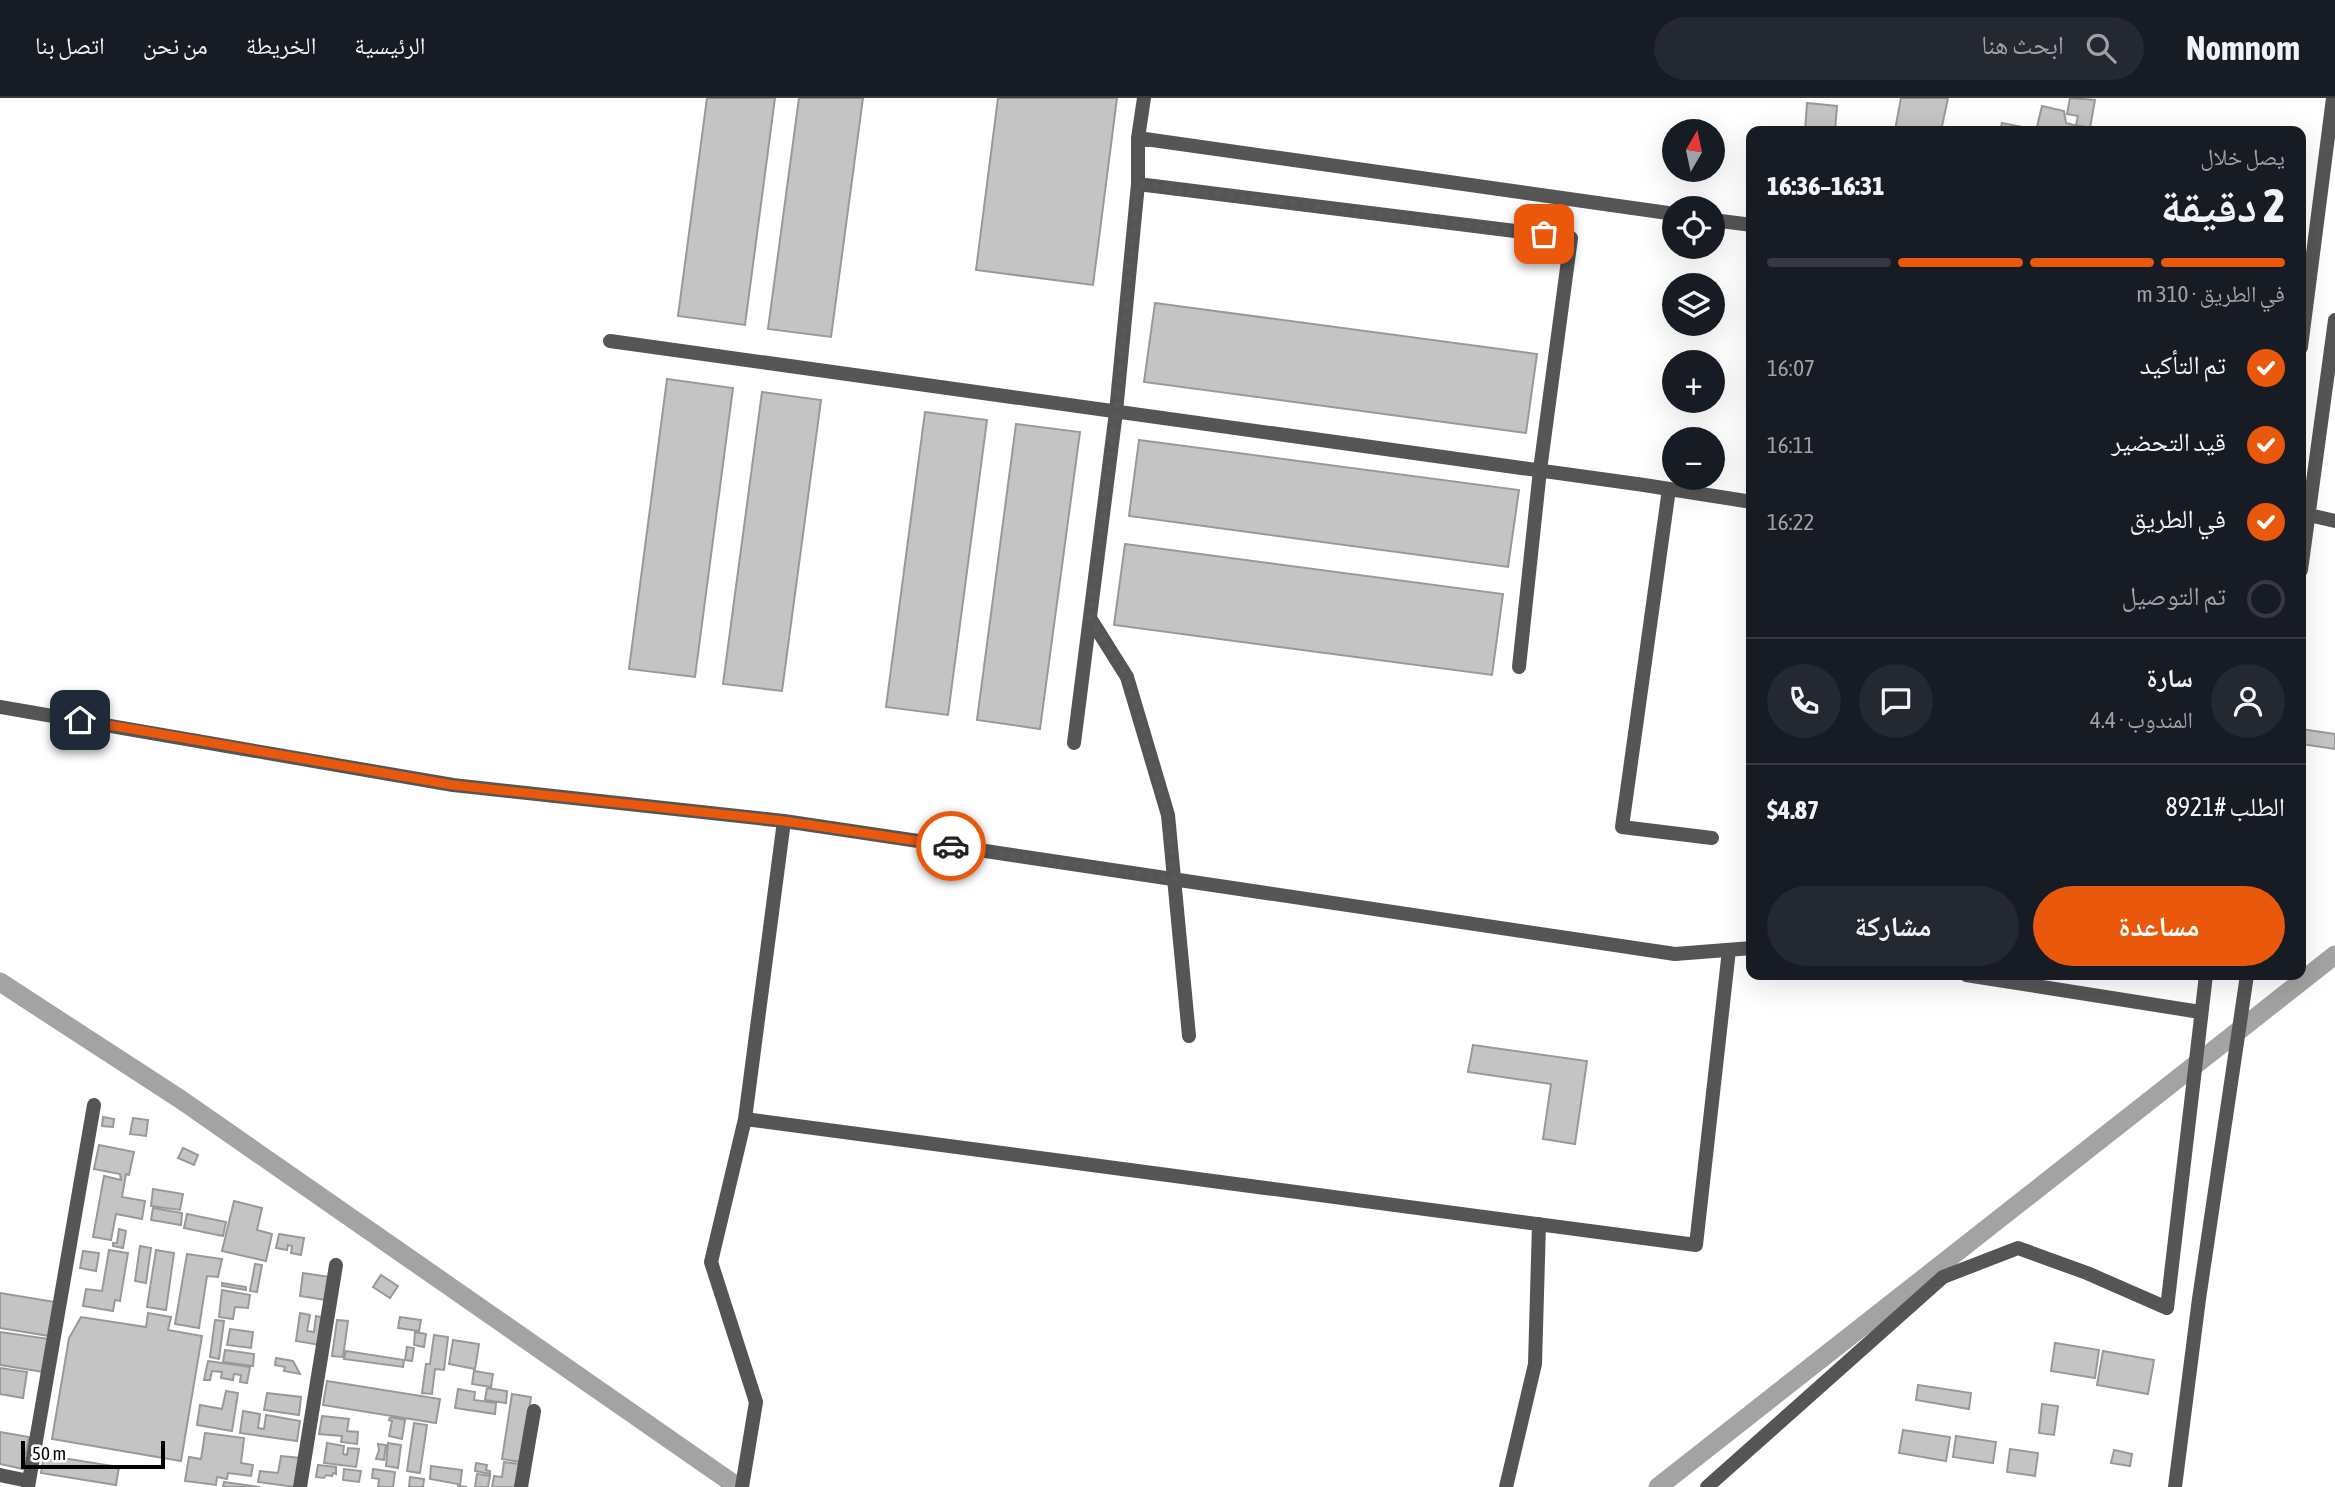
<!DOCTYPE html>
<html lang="ar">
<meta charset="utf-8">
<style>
body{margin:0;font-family:"Asap Condensed","Noto Naskh Arabic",sans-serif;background:#242831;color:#f1f3f6;direction:rtl;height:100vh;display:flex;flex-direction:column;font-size:26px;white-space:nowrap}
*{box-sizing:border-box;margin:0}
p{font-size:23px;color:#9ea1a6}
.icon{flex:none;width:38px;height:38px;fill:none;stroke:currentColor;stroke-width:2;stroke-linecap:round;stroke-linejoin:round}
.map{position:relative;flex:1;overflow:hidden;direction:ltr}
.panel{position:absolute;left:1746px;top:28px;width:560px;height:854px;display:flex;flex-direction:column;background:#171b24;border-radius:14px;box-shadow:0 7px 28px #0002;direction:rtl}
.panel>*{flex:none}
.needle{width:46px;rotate:9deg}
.buttons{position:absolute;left:1662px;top:21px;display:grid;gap:14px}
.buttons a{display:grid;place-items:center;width:63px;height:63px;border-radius:50%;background:#171b24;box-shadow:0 7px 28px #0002;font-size:35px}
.scale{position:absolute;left:21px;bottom:18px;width:144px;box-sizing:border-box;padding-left:7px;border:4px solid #000;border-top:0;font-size:19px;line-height:24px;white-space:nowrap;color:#000;-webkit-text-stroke:5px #fff;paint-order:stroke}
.pin{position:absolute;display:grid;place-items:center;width:60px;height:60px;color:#fff;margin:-30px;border-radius:14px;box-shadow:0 4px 10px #0006}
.courier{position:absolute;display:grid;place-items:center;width:70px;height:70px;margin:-35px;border:5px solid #ea580c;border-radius:50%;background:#fff;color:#222;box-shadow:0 2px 9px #0007}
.summary em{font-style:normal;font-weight:800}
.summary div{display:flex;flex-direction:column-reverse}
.summary{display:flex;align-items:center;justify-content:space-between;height:119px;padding:0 21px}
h1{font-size:46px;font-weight:800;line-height:52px}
.bar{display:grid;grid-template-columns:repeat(4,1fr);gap:10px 7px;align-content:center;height:84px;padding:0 21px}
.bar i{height:9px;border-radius:5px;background:#363941}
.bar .current{background:#ea580c}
.bar p{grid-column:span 4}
.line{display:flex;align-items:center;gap:18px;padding:0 21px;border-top:2px solid #363941}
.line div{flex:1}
.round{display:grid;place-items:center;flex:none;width:74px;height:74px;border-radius:37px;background:#242831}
ol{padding:0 21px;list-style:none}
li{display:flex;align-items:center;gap:21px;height:77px}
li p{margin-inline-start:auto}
li .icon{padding:7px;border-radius:50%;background:#ea580c;color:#fff;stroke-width:4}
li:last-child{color:#9ea1a6}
li i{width:38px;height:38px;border:4px solid #363941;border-radius:50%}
.button{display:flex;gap:14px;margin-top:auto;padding:14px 21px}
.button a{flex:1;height:80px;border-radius:42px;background:#ea580c;color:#fff;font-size:28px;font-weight:800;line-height:80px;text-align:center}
.button a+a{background:#242831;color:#f1f3f6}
header{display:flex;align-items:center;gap:42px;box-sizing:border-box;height:98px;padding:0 35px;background:#171b24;border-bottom:2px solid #363941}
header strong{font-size:33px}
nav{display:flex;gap:38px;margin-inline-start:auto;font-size:24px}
.search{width:490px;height:63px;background:#242831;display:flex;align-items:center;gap:18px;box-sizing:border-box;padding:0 24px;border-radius:38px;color:#9ea1a6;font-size:26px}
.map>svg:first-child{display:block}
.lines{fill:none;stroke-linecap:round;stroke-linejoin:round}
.canal{stroke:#a3a3a3;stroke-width:19}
.building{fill:#c4c4c4;stroke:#999;stroke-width:2}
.street{stroke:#555;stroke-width:14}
.done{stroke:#595959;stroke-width:7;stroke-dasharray:0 12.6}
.route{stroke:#ea580c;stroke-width:9}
</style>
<header>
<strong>Nomnom</strong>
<div class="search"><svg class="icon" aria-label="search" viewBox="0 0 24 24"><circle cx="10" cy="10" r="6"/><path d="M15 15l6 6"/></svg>ابحث هنا</div>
<nav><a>الرئيسية</a><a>الخريطة</a><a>من نحن</a><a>اتصل بنا</a></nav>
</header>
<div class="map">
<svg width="2335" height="1389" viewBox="0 0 2335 1389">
<rect width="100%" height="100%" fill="#fff"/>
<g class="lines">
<path class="canal" d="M0,884L180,1001L738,1389
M1658,1389L2335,857"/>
</g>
<path class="building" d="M707,0H775L745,227L678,218Z
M799,0H863L831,239L768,231Z
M998,0H1117L1093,187L976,172Z
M1901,0H1948L1941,33L1895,32Z
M2070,0L2095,2L2090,30L2076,27L2078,18L2067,16Z
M1807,5L1837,8L1835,33H1805Z
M2042,8L2064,13L2066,25L2081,29L2080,33H2036Z
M2002,25L2033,31L2032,33H2000Z
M1155,205L1537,256L1526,335L1144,284Z
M667,281L733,290L695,579L629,571Z
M762,294L821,302L782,593L723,586Z
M925,314L987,322L948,617L886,609Z
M1016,326L1080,334L1040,631L977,622Z
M1139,342L1519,392L1508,469L1129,418Z
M1125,446L1503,496L1492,577L1114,527Z
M2301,631L2335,636V651L2301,646Z
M1473,947L1587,963L1575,1046L1543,1041L1551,986L1468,974Z
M103,1019L114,1021L113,1029L102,1028Z
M133,1020L148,1022L146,1038L130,1036Z
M99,1047L134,1054L129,1077L126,1076L122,1099L145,1103L142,1121L116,1116L111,1142L93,1139L104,1078L121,1082L120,1076L94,1071Z
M183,1050L198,1057L194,1067L178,1060Z
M153,1091L183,1096L180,1112L151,1108Z
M234,1103L262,1110L257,1132L272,1136L266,1163L222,1153Z
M153,1110L182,1115L181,1127L151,1122Z
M187,1116L226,1124L223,1138L184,1130Z
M119,1131L126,1133L123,1150L113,1148V1145H117Z
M279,1136L304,1140L301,1157L291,1155L292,1148L288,1147L287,1152L276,1150Z
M140,1148L151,1150L146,1185L135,1183Z
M109,1152L128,1155L120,1203L115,1202L113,1213L83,1208L86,1191L102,1193Z
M156,1152L174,1155L166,1212L147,1209Z
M83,1153L99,1155L96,1173L80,1170Z
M187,1156L222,1161L218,1179L207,1178L199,1230L175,1226Z
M255,1166L262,1167L257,1194L250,1193Z
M303,1175L330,1179L326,1202L300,1198Z
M381,1177L398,1188L390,1200L373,1189Z
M222,1185L246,1189V1192L222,1188Z
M222,1192L250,1197L248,1210L235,1209L233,1221L219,1219Z
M0,1195L55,1204L49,1238L0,1230Z
M148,1215L171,1219L168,1232L202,1238L181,1363L52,1341L69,1240L81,1219L146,1229Z
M300,1215L310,1217L307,1233L314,1234L316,1218L331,1221L320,1247L296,1243Z
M400,1219L421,1222L419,1233L398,1230Z
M215,1222L224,1223L219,1261L210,1259Z
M337,1222L348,1223L343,1259L332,1258Z
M230,1231L253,1234L251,1250L227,1247Z
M0,1234L49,1241L44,1274L0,1267Z
M415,1234L426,1236L424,1249L414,1247Z
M434,1237L448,1239L444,1272L435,1271L432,1296L422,1295L426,1266H430Z
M453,1242L479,1246L475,1271L449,1266Z
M2055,1245L2099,1252L2095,1280L2051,1273Z
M407,1249L414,1250L412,1263L405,1262Z
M225,1252L254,1256L253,1268L223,1264Z
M346,1253L404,1262L403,1269L344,1261Z
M2103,1253L2154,1262L2148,1296L2097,1287Z
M276,1260L293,1263L300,1276L284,1273L285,1269L275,1267Z
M208,1263L250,1269L247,1285L240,1284L241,1277L234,1276L233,1282L221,1280L222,1274L212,1273L210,1282H204Z
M0,1270L27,1274L23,1300L0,1296Z
M474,1273L493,1276L491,1289L472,1286Z
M327,1283L440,1301L436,1325L323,1307Z
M1918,1287L1971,1295L1969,1311L1916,1302Z
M487,1290L507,1293L506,1305L485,1302Z
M458,1291L475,1294L474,1302L496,1305L495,1316L455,1310Z
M226,1293L238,1295L232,1333L197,1327L200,1307L222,1311Z
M267,1295L301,1299L299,1317L264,1312Z
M512,1296L531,1299L521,1364L502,1361Z
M2042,1306L2058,1308L2054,1337L2039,1335Z
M243,1313L260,1316L258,1330L264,1331L266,1317L300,1323L297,1343L240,1335Z
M322,1318L349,1321L347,1333L358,1334L357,1346L341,1344L342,1338L319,1336Z
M390,1319L405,1322L402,1341L389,1338L392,1323L389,1322Z
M414,1325L427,1327L420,1375L407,1373Z
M1903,1332L1950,1339L1946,1363L1899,1355Z
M0,1334L29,1339L23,1371L0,1366Z
M205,1335L244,1340L241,1365L253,1367L251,1378L228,1375L227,1381L217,1379L216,1387L185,1383L189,1359L201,1361Z
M1956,1338L1996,1344L1993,1365L1953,1359Z
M327,1345L344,1348L343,1356L347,1357L348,1350L359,1351L356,1369L324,1365Z
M388,1345L401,1347L398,1370L386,1368Z
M378,1346L386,1347L384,1362L376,1361L379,1352Z
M2010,1351L2038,1355L2035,1378L2007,1374Z
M2114,1352L2132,1356L2130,1368L2111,1365Z
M44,1357L119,1369L116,1387L41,1375Z
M281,1358L300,1360L295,1389L258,1384L260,1373L278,1375Z
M504,1364L519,1366L516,1389H492L494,1378L502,1379Z
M476,1365L487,1367L486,1372L490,1373V1376L475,1373Z
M318,1367L336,1369V1376L333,1375L332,1378L326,1377L324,1380L316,1379Z
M431,1368L462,1372L460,1388L467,1389H458V1386L430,1381Z
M344,1371L361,1373L359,1384L343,1382Z
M373,1371L395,1374L393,1389H378L379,1381L372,1380Z
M477,1376L490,1378L488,1389H475Z
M410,1379L424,1381L423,1389H409Z
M224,1384L260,1389H223Z"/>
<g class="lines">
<path class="street" d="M1138,40L1675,116
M1138,86L1571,140L1540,372L1519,569
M1713,122L1752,127
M610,243L1644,387L1752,404
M2301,249L2333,0
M1669,391L1622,729L1712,740
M2309,417L2335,423
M2301,472L2335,222
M1090,520L1127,579L1168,717L1189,938
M0,609L453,687L784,723L1675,856L1752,850
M1074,645L1116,314L1138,86V40L1144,0
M1966,877L2200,914
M745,1021L1696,1147L1729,852
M0,1377L29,1383
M28,1389L94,1007
M300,1389L336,1167
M521,1389L534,1313
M742,1389L756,1304L711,1164L745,1021L784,723
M1506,1389L1535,1266L1539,1126
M1707,1389L1943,1179L2018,1150L2087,1175L2167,1210L2206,877
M2175,1389L2199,1201L2247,877"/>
</g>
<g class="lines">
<path class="done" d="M951,748L1174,781L1168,717L1127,579L1090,520L1116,314L1138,86L1544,136"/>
<path class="route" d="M80,622L453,687L784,723L951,748"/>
</g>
</svg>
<div class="buttons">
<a><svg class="needle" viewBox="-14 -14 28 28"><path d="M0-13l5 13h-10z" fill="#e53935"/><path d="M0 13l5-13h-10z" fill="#9ea1a6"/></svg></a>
<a><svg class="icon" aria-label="locate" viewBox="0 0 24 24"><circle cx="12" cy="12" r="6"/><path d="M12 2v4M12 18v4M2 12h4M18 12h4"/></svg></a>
<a><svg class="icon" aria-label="layers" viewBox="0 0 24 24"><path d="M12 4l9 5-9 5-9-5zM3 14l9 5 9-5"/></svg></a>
<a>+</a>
<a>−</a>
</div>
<div class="scale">50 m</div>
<div class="pin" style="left:1544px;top:136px;background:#ea580c"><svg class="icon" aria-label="bag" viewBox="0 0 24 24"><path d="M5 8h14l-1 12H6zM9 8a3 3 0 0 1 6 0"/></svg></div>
<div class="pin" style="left:80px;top:622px;background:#1f2937"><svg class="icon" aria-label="home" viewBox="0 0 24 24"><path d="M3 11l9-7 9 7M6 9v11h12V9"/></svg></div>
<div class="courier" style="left:951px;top:748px"><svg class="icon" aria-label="car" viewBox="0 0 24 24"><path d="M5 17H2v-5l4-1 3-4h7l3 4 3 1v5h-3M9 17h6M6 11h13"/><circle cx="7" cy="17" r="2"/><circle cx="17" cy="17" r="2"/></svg></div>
<section class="panel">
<div class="summary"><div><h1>2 دقيقة</h1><p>يصل خلال</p></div><em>16:31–16:36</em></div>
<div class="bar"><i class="current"></i><i class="current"></i><i class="current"></i><i></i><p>في الطريق · 310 m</p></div>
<ol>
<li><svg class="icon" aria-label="check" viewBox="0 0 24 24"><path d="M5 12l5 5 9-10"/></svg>تم التأكيد<p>16:07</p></li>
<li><svg class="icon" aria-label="check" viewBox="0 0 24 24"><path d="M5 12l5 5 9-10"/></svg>قيد التحضير<p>16:11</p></li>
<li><svg class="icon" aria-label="check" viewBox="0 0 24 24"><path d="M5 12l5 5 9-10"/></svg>في الطريق<p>16:22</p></li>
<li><i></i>تم التوصيل</li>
</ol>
<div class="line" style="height:126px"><a class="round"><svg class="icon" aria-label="person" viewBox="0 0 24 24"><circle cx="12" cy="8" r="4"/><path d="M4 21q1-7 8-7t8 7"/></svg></a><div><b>سارة</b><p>المندوب · 4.4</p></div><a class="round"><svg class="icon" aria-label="chat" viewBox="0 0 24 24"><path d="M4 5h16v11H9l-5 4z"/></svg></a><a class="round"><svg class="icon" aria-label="phone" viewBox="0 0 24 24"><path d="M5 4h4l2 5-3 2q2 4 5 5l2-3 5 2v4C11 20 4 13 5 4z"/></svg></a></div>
<div class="line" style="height:91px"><div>الطلب #8921</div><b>$4.87</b></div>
<div class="button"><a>مساعدة</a><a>مشاركة</a></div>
</section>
</div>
